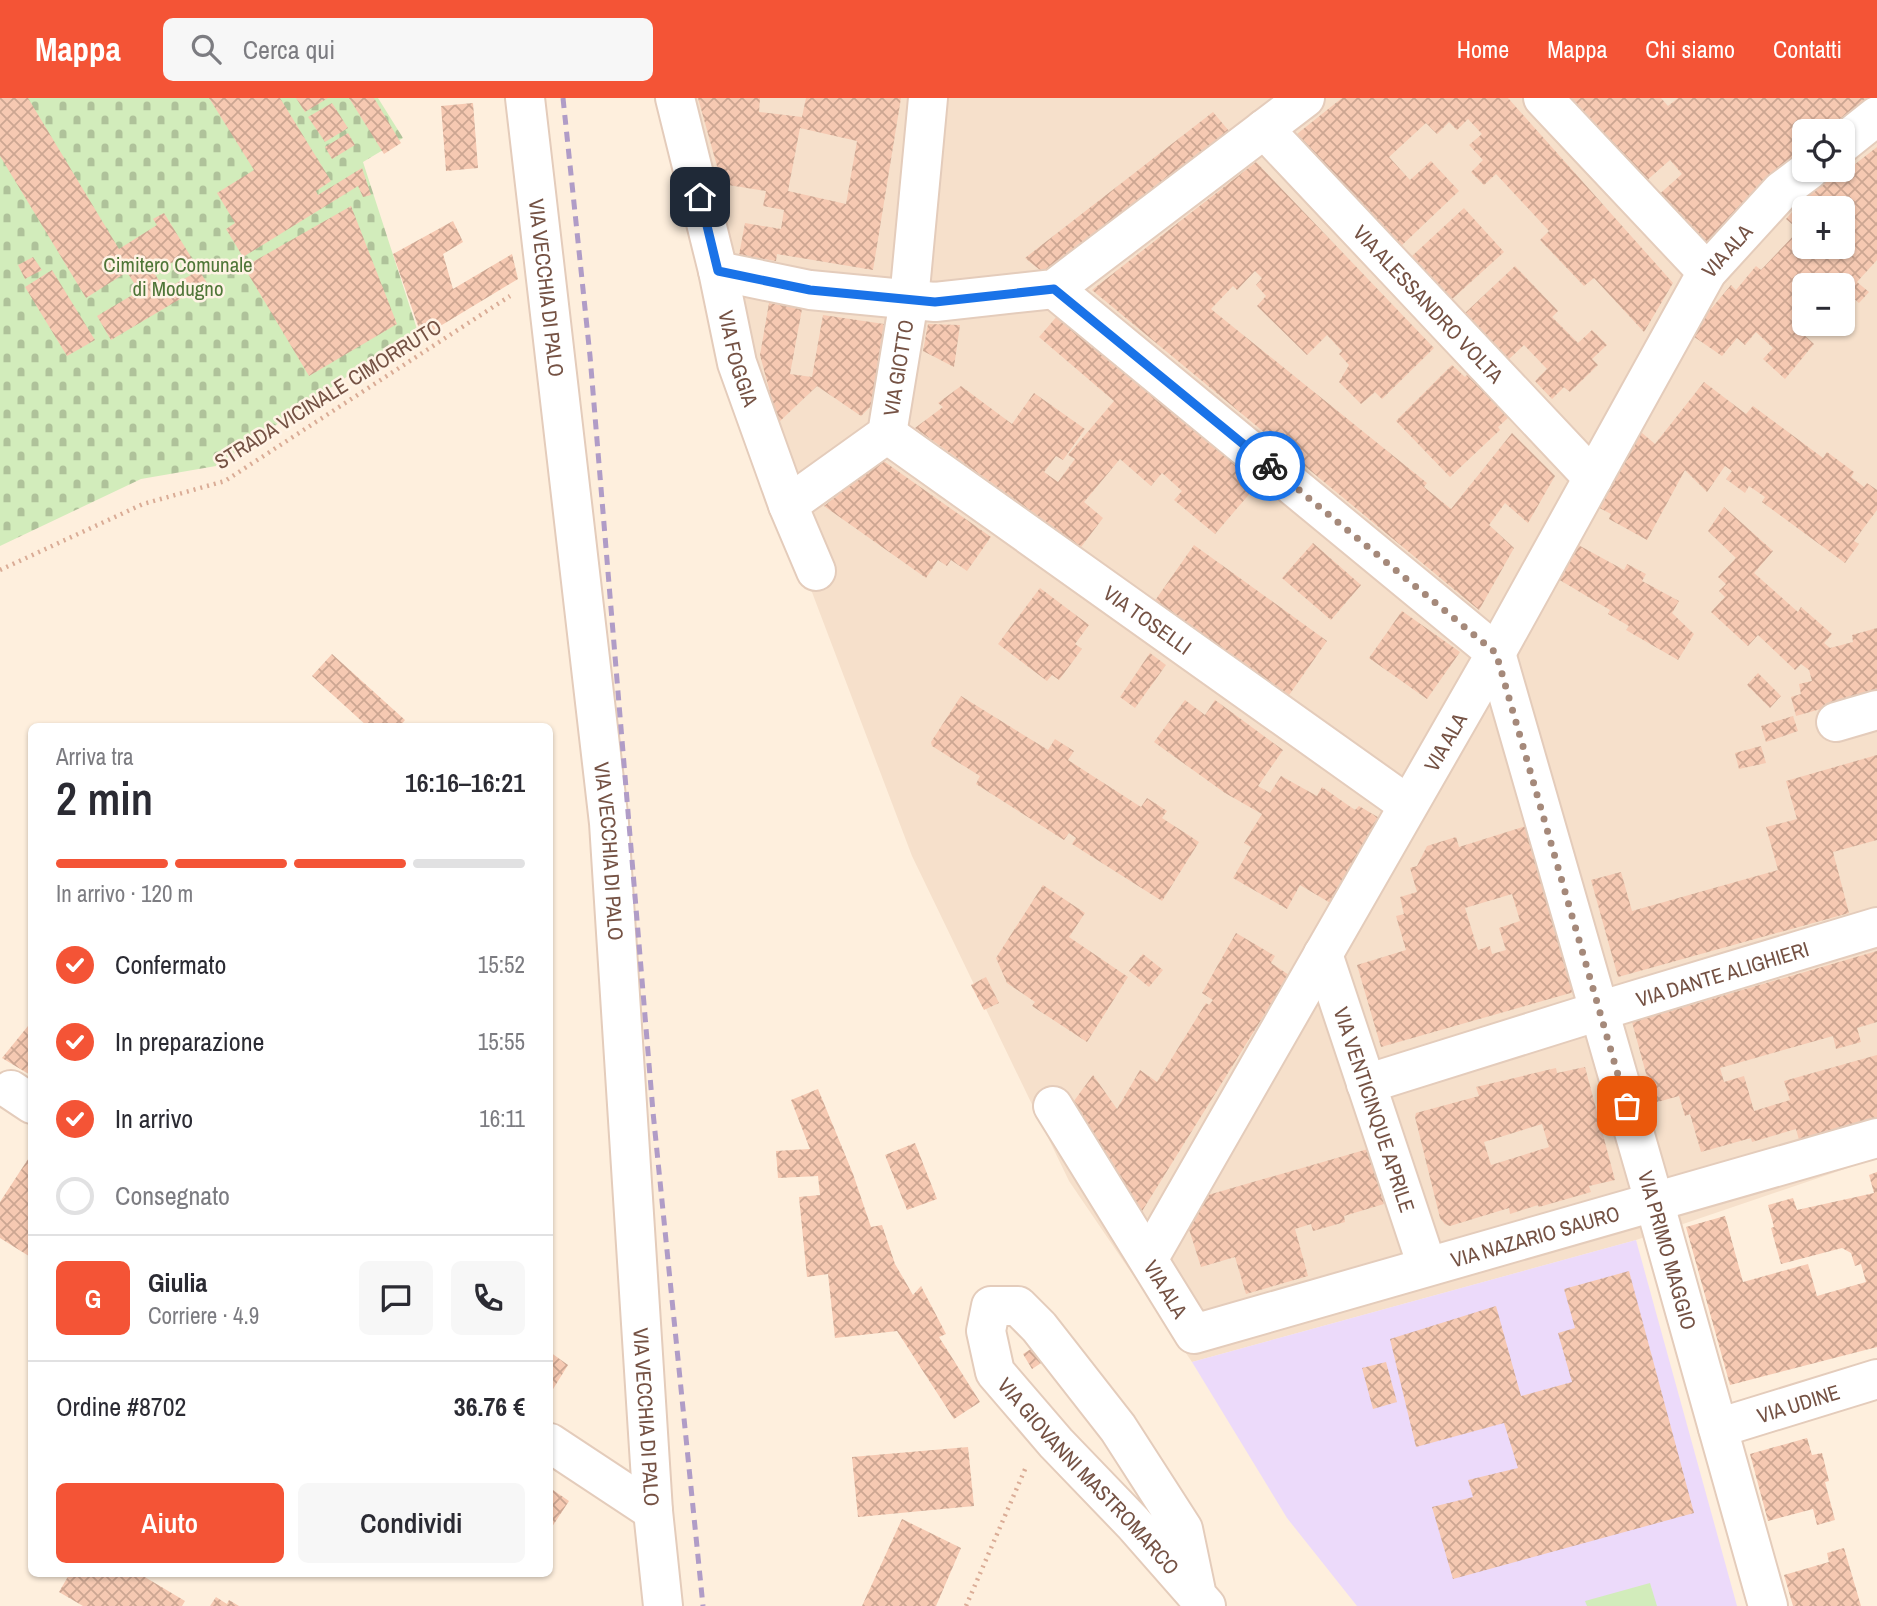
<!DOCTYPE html>
<html lang="it">
<meta charset="utf-8">
<style>
body{margin:0;font-family:"Archivo Narrow",sans-serif;background:#f7f7f7;color:#2b2b33;height:100vh;display:flex;flex-direction:column;font-size:26px;white-space:nowrap}
*{box-sizing:border-box;margin:0}
p{font-size:23px;color:#7c7c81}
.icon{flex:none;width:38px;height:38px;fill:none;stroke:currentColor;stroke-width:2;stroke-linecap:round;stroke-linejoin:round}
.map{position:relative;flex:1;overflow:hidden}
.drawer{position:absolute;left:28px;top:625px;width:525px;height:854px;display:flex;flex-direction:column;background:#fff;border-radius:10px;box-shadow:0 2px 5px #0004}
.drawer>*{flex:none}
.fabs{position:absolute;left:1792px;top:21px;display:grid;gap:14px}
.fabs a{display:grid;place-items:center;width:63px;height:63px;border-radius:10px;background:#fff;box-shadow:0 2px 5px #0004;font-size:35px}
.pin{position:absolute;display:grid;place-items:center;width:60px;height:60px;color:#fff;margin:-30px;border-radius:14px;box-shadow:0 4px 10px #0006}
.courier{position:absolute;display:grid;place-items:center;width:70px;height:70px;margin:-35px;border:5px solid #1a73e8;border-radius:50%;background:#fff;color:#222;box-shadow:0 2px 9px #0007}
.summary em{font-style:normal;font-weight:600}
.summary div{display:flex;flex-direction:column-reverse}
.summary{display:flex;align-items:center;justify-content:space-between;height:119px;padding:0 28px}
h1{font-size:46px;font-weight:600;line-height:52px}
.bar{display:grid;grid-template-columns:repeat(4,1fr);gap:10px 7px;align-content:center;height:84px;padding:0 28px}
.bar i{height:9px;border-radius:5px;background:#e1e1e2}
.bar .current{background:#f45436}
.bar p{grid-column:span 4}
.line{display:flex;align-items:center;gap:18px;padding:0 28px;border-top:2px solid #e1e1e2}
.line div{flex:1}
.round{display:grid;place-items:center;flex:none;width:74px;height:74px;border-radius:10px;background:#f7f7f7}
ol{padding:0 28px;list-style:none}
li{display:flex;align-items:center;gap:21px;height:77px}
li p{margin-inline-start:auto}
li .icon{padding:7px;border-radius:50%;background:#f45436;color:#fff;stroke-width:4}
li:last-child{color:#7c7c81}
li i{width:38px;height:38px;border:4px solid #e1e1e2;border-radius:50%}
.cta{display:flex;gap:14px;margin-top:auto;padding:14px 28px}
.cta a{flex:1;height:80px;border-radius:10px;background:#f45436;color:#fff;font-size:28px;font-weight:600;line-height:80px;text-align:center}
.cta a+a{background:#f7f7f7;color:#2b2b33}
header{display:flex;align-items:center;gap:42px;box-sizing:border-box;height:98px;padding:0 35px;background:#f45436;color:#fff}
header strong{font-size:33px}
nav{display:flex;gap:38px;margin-inline-start:auto;font-size:24px}
.search{width:490px;height:63px;background:#f7f7f7;display:flex;align-items:center;gap:18px;box-sizing:border-box;padding:0 24px;border-radius:10px;color:#7c7c81;font-size:26px}
.map>svg:first-child{display:block}
.residential{fill:#f6e0cb;fill-rule:evenodd}
.education{fill:#ecdafa}
.cemetery{fill:url(#cemetery-stones)}
.pitch{fill:#d2ecbb}
.building{fill:url(#building-cross-hatch);fill-rule:evenodd}
.lines{fill:none;stroke-linecap:round;stroke-linejoin:round}
.minor-casing{stroke:#e4ccbb;stroke-width:42}
.path{stroke:#daac96;stroke-width:4.5;stroke-dasharray:2 5;stroke-linecap:butt}
.minor{stroke:#fff;stroke-width:38}
.rail{stroke:#b09cc7;stroke-width:5;stroke-dasharray:10 7;stroke-linecap:butt}
.done{stroke:#a5897a;stroke-width:7;stroke-dasharray:0 12.6}
.route{stroke:#1a73e8;stroke-width:9}
.labels{text-anchor:middle;dominant-baseline:central;stroke-width:5;stroke-linejoin:round;paint-order:stroke}
.street-label{font-size:21px;fill:#755244;stroke:#fff3e5}
.park-label{font-size:21px;fill:#4f7638;stroke:#fff3e5}
</style>
<header>
<strong>Mappa</strong>
<div class="search"><svg class="icon" aria-label="search" viewBox="0 0 24 24"><circle cx="10" cy="10" r="6"/><path d="M15 15l6 6"/></svg>Cerca qui</div>
<nav><a>Home</a><a>Mappa</a><a>Chi siamo</a><a>Contatti</a></nav>
</header>
<div class="map">
<svg width="1877" height="1508" viewBox="0 0 1877 1508">
<defs>
<pattern id="cemetery-stones" width="16" height="16" patternUnits="userSpaceOnUse" patternTransform="scale(1.75)"><rect width="16" height="16" fill="#d2ecbb"/><path d="M2 7V4a2 2 0 0 1 4 0v3zM10 15v-3a2 2 0 0 1 4 0v3z" fill="#afc29a"/></pattern>
<pattern id="building-cross-hatch" width="8" height="8" patternUnits="userSpaceOnUse" patternTransform="scale(1.75)"><rect width="8" height="8" fill="#f6c9b2"/><path d="M0 0l8 8M0 8l8-8" fill="none" stroke="#cca692"/></pattern>
</defs>
<rect width="100%" height="100%" fill="#feefdd"/>
<path class="residential" d="M658,0H1877V1060L1636,1142L1192,1264L1069,1083L912,758L774,394ZM1804,33H1843V72H1804ZM1804,110H1843V149H1804ZM1804,187H1843V226H1804Z"/>
<path class="education" d="M1636,1142L1737,1508H1357L1287,1420L1192,1264Z"/>
<path class="cemetery" d="M0,0H378L403,40L363,64L417,231L216,368L141,381L0,448Z"/>
<path class="pitch" d="M1650,1485L1657,1508H1587L1585,1503Z"/>
<path class="building" d="M0,0H28L119,151L157,127L153,121L164,115L207,185L111,242L97,218L139,193L127,174L86,200L0,58ZM181,160L191,177L164,192L154,174Z
M209,0H280L331,83L316,93L318,97L362,70L371,97L363,99L358,88L243,159L226,131L235,125L217,95L254,72Z
M296,0H328L305,14Z
M349,0H374L401,45L384,56Z
M698,0H760L759,14L802,19L806,0H901L873,172L777,156L776,163L739,157L745,125L781,131L784,112L763,108L766,93L722,86ZM800,30L857,43L846,106L788,93Z
M1342,0H1508L1673,185L1644,234L1594,180L1584,188L1540,142L1549,133L1496,76L1484,87L1471,74L1483,62L1469,47L1482,36L1468,21L1457,32L1449,24L1437,36L1426,25L1389,59L1410,82L1431,63L1459,93L1399,150L1292,40Z
M1567,0H1661L1668,8L1678,0H1877L1836,33H1804V59L1710,156L1655,100L1682,76L1670,62L1645,84Z
M332,5L348,30L325,44L308,19Z
M473,5L478,70L446,73L441,8Z
M1213,14L1229,33L1045,176L1025,160Z
M348,35L355,47L332,61L325,49Z
M1877,49V162L1857,184L1869,194L1859,205L1844,192L1843,194V187H1804V220L1801,217L1793,227L1814,246L1785,281L1763,261L1773,250L1756,234L1745,247L1737,240L1722,258L1690,236L1731,187L1736,192L1756,168L1761,172L1799,132L1786,121L1828,73L1836,81ZM1804,110H1843V149H1804Z
M1256,64L1434,250L1382,301L1375,294L1361,306L1339,284L1349,267L1339,256L1342,253L1327,237L1307,257L1257,208L1266,198L1256,187L1262,180L1255,173L1237,192L1233,188L1211,211L1427,385L1424,389L1451,411L1512,335L1555,378L1528,425L1505,405L1489,427L1514,450L1479,512L1092,192Z
M351,108L397,226L309,278L244,169Z
M1464,110L1504,154L1450,203L1411,159Z
M453,123L463,144L443,156L453,191L512,156L518,181L422,239L393,156Z
M33,159L42,172L25,181L18,167Z
M1515,168L1558,213L1552,219L1578,245L1592,232L1607,247L1592,261L1598,267L1570,294L1564,289L1552,301L1535,283L1547,271L1524,247L1507,263L1463,217Z
M52,172L95,242L67,258L25,189Z
M769,205L802,211L790,276L812,279L823,217L884,226L872,307L861,318L817,288L778,325L760,257Z
M1059,216L1258,386L1215,436L1174,402L1182,393L1162,375L1151,388L1120,361L1084,404L1103,420L1081,449L915,330L943,309L938,305L961,288L1012,326L1034,295L1085,331L1063,362L1056,358L1044,374L1058,384L1075,361L1068,357L1114,303L1039,239Z
M928,226L960,227L954,269L923,253Z
M1452,267L1465,279L1467,277L1509,319L1498,329L1500,332L1450,379L1396,323Z
M1704,284L1746,316L1753,308L1823,360L1827,354L1854,374L1851,379L1864,389L1867,385L1877,392V412L1854,443L1859,446L1845,465L1762,404L1765,399L1749,388L1745,395L1726,381L1732,373L1725,368L1707,394L1685,372L1647,442L1609,421L1611,416L1592,406L1635,329L1655,346Z
M882,362L991,439L967,473L951,462L947,468L938,462L926,480L824,408Z
M1724,409L1773,453L1754,475L1798,514L1801,509L1832,536L1824,545L1830,550L1853,544L1852,537L1877,530V595L1796,618L1791,599L1801,596L1799,586L1812,583L1809,572L1801,566L1795,572L1758,537L1748,548L1711,514L1725,499L1719,493L1726,486L1718,479L1736,460L1708,433Z
M1571,443L1624,472L1627,466L1646,476L1642,483L1679,503L1672,515L1694,536L1678,562L1626,532L1629,528L1608,516L1610,512L1553,478Z
M1313,445L1361,487L1331,522L1282,480Z
M1194,447L1327,543L1287,600L1154,504Z
M1040,490L1089,527L1075,546L1082,551L1059,582L1052,577L1047,583L998,546Z
M1402,513L1460,554L1427,601L1369,560Z
M1150,555L1166,567L1135,610L1120,599Z
M332,556L405,622L401,627L402,628H367L312,578Z
M1758,575L1781,598L1770,610L1747,587Z
M961,598L1048,652L1055,641L1074,653L1068,662L1141,709L1147,700L1167,713L1162,720L1199,744L1162,803L1072,746L1076,740L1069,735L1064,742L976,686L980,678L932,648L931,644Z
M1185,602L1205,617L1215,602L1283,652L1258,688L1270,695L1281,678L1317,698L1322,689L1355,712L1359,708L1381,721L1332,806L1300,787L1287,811L1233,780L1251,749L1244,745L1262,716L1225,695L1154,644Z
M1793,618L1798,633L1766,644L1761,628Z
M1761,648L1766,665L1739,671L1735,655Z
M1877,657V742L1833,754L1849,815L1618,879L1591,782L1621,774L1632,813L1778,772L1766,729L1797,721L1786,683Z
M1526,728L1574,894L1381,949L1357,867L1406,852L1396,818L1404,816L1400,799L1417,794L1410,770L1417,768L1427,748L1456,739L1459,749ZM1512,796L1520,823L1499,830L1506,852L1492,856L1490,848L1478,852L1465,810Z
M1043,787L1085,815L1069,839L1128,879L1087,944L1032,908L1035,904L1007,885L996,860Z
M1236,835L1275,858L1271,865L1289,877L1139,1118L1071,1007L1093,977L1117,1011L1140,972L1157,984L1206,905L1209,907L1213,902L1202,895Z
M1877,853V924L1857,930L1861,944L1836,951L1833,938L1720,970L1724,984L1744,978L1754,1013L1790,1002L1784,983L1877,957V1025L1801,1049L1796,1031L1752,1044L1751,1040L1701,1054L1690,1016L1685,1018L1679,998L1654,1005L1632,924Z
M1143,856L1163,872L1149,889L1129,873Z
M986,879L999,905L984,912L971,887Z
M28,928L32,930V978L2,960Z
M1585,969L1615,1082L1589,1088L1591,1094L1539,1109L1538,1107L1510,1116L1509,1110L1450,1128L1445,1126L1440,1120L1415,1019L1416,1015L1479,998L1476,989L1556,970L1557,975ZM1542,1026L1549,1049L1491,1067L1484,1044Z
M818,991L853,1076L871,1129L882,1127L895,1166L913,1197L921,1188L946,1236L939,1239L980,1304L954,1321L897,1233L835,1240L828,1176L807,1179L799,1099L820,1097L818,1078L778,1080L776,1053L810,1051L791,1002Z
M915,1045L937,1101L907,1112L885,1057Z
M1368,1051L1384,1106L1344,1118L1345,1124L1313,1133L1311,1126L1295,1131L1308,1178L1246,1196L1235,1159L1201,1169L1188,1128L1208,1097Z
M32,1055V1160L0,1140V1104Z
M1877,1074V1249L1730,1287L1686,1129L1725,1118L1743,1184L1808,1166L1817,1198L1866,1184L1861,1166L1855,1168L1851,1155L1842,1150L1781,1166L1771,1130L1774,1129L1768,1107L1793,1100L1797,1112L1874,1095L1869,1077Z
M1629,1173L1694,1415L1453,1481L1432,1409L1473,1399L1468,1382L1518,1370L1504,1325L1416,1349L1390,1241L1496,1208L1521,1298L1572,1284L1558,1235L1575,1230L1564,1191Z
M1042,1244L1052,1258L1032,1271L1023,1256Z
M550,1254L568,1267L550,1296Z
M1386,1264L1397,1304L1373,1311L1362,1270Z
M1807,1340L1812,1357L1822,1355L1829,1383L1825,1384L1835,1422L1817,1427L1813,1411L1768,1423L1750,1356Z
M968,1349L974,1408L858,1419L852,1359Z
M550,1390L569,1403L550,1432Z
M902,1421L961,1450L936,1508H862Z
M1844,1450L1861,1508H1793L1784,1477L1829,1464L1827,1455Z
M70,1475H138L185,1503L182,1508H83L59,1494Z
M216,1499L227,1506L229,1502L239,1508H210Z"/>
<g class="lines">
<g class="minor-casing">
<g id="minor">
<path id="s1" d="M525,0L609,725L653,1413L663,1508"/>
<path id="s2" d="M675,0L718,173L737,265L788,407L816,473"/>
<path d="M1543,0L1707,174"/>
<path id="s3" d="M1264,31L1593,380"/>
<path d="M1843,45L1877,18"/>
<path d="M718,173L810,192L935,204L1054,191L1305,0"/>
<path id="s4" d="M1054,191L1496,555L1654,1103L1768,1508"/>
<path id="s5" d="M887,336L1408,707"/>
<path id="s6" d="M788,407L887,336L909,202L928,0"/>
<path d="M1836,624L1877,612"/>
<path id="s7" d="M1323,856L1427,1168"/>
<path id="s8" d="M1366,986L1599,913L1877,829"/>
<path d="M11,992L32,1006"/>
<path id="s9" d="M1053,1008L1194,1236L1877,1040"/>
<path id="s10" d="M1149,1160L1496,555L1707,174L1781,93L1809,72"/>
<path id="s11" d="M1718,1330L1877,1281"/>
<path d="M550,1345L653,1413"/>
<path id="s12" d="M1197,1498L1183,1431L1118,1330L1039,1229L1018,1208H991L986,1233L995,1274L1056,1345L1133,1425L1206,1508"/>
</g>
</g>
<path class="path" d="M0,472L143,406L225,383L510,198
M966,1508L1026,1369"/>
<use href="#minor" class="minor"/>
<path class="rail" d="M563,0L590,258L653,1014L703,1508"/>
</g>
<g class="lines">
<path class="done" d="M1270,368L1496,555L1627,1008"/>
<path class="route" d="M700,99L718,173L810,192L935,204L1054,191L1270,368"/>
</g>
<g class="labels">
<g class="street-label">
<text stroke="none"><textPath href="#s10" startOffset="1162">VIA ALA</textPath></text>
<text stroke="none"><textPath href="#s1" startOffset="191">VIA VECCHIA DI PALO</textPath></text>
<text stroke="none"><textPath href="#s3" startOffset="240">VIA ALESSANDRO VOLTA</textPath></text>
<text stroke="none"><textPath href="#s2" startOffset="268">VIA FOGGIA</textPath></text>
<text stroke="none"><textPath href="#s6" startOffset="189">VIA GIOTTO</textPath></text>
<text transform="translate(328 296) rotate(-32)">STRADA VICINALE CIMORRUTO</text>
<text stroke="none"><textPath href="#s5" startOffset="320">VIA TOSELLI</textPath></text>
<text stroke="none"><textPath href="#s10" startOffset="595">VIA ALA</textPath></text>
<text stroke="none"><textPath href="#s1" startOffset="758">VIA VECCHIA DI PALO</textPath></text>
<text stroke="none"><textPath href="#s8" startOffset="373">VIA DANTE ALIGHIERI</textPath></text>
<text stroke="none"><textPath href="#s7" startOffset="164">VIA VENTICINQUE APRILE</textPath></text>
<text stroke="none"><textPath href="#s9" startOffset="623">VIA NAZARIO SAURO</textPath></text>
<text stroke="none"><textPath href="#s4" startOffset="1194">VIA PRIMO MAGGIO</textPath></text>
<text stroke="none"><textPath href="#s9" startOffset="215">VIA ALA</textPath></text>
<text stroke="none"><textPath href="#s11" startOffset="84">VIA UDINE</textPath></text>
<text stroke="none"><textPath href="#s1" startOffset="1325">VIA VECCHIA DI PALO</textPath></text>
<text stroke="none"><textPath href="#s12" startOffset="581">VIA GIOVANNI MASTROMARCO</textPath></text>
</g>
<g class="park-label">
<text x="178" y="166">Cimitero Comunale<tspan x="178" dy="24">di Modugno</tspan></text>
</g>
</g>
</svg>
<div class="fabs">
<a><svg class="icon" aria-label="locate" viewBox="0 0 24 24"><circle cx="12" cy="12" r="6"/><path d="M12 2v4M12 18v4M2 12h4M18 12h4"/></svg></a>
<a>+</a>
<a>−</a>
</div>
<div class="pin" style="left:1627px;top:1008px;background:#ea580c"><svg class="icon" aria-label="bag" viewBox="0 0 24 24"><path d="M5 8h14l-1 12H6zM9 8a3 3 0 0 1 6 0"/></svg></div>
<div class="pin" style="left:700px;top:99px;background:#1f2937"><svg class="icon" aria-label="home" viewBox="0 0 24 24"><path d="M3 11l9-7 9 7M6 9v11h12V9"/></svg></div>
<div class="courier" style="left:1270px;top:368px"><svg class="icon" aria-label="bike" viewBox="0 0 24 24"><circle cx="6" cy="16" r="4"/><circle cx="18" cy="16" r="4"/><path d="M6 16l4-8h5l3 8M10 8l3 8H6M13 5h3"/></svg></div>
<section class="drawer">
<div class="summary"><div><h1>2 min</h1><p>Arriva tra</p></div><em>16:16–16:21</em></div>
<div class="bar"><i class="current"></i><i class="current"></i><i class="current"></i><i></i><p>In arrivo · 120 m</p></div>
<ol>
<li><svg class="icon" aria-label="check" viewBox="0 0 24 24"><path d="M5 12l5 5 9-10"/></svg>Confermato<p>15:52</p></li>
<li><svg class="icon" aria-label="check" viewBox="0 0 24 24"><path d="M5 12l5 5 9-10"/></svg>In preparazione<p>15:55</p></li>
<li><svg class="icon" aria-label="check" viewBox="0 0 24 24"><path d="M5 12l5 5 9-10"/></svg>In arrivo<p>16:11</p></li>
<li><i></i>Consegnato</li>
</ol>
<div class="line" style="height:126px"><b class="round" style="background:#f45436;color:#fff">G</b><div><b>Giulia</b><p>Corriere · 4.9</p></div><a class="round"><svg class="icon" aria-label="chat" viewBox="0 0 24 24"><path d="M4 5h16v11H9l-5 4z"/></svg></a><a class="round"><svg class="icon" aria-label="phone" viewBox="0 0 24 24"><path d="M5 4h4l2 5-3 2q2 4 5 5l2-3 5 2v4C11 20 4 13 5 4z"/></svg></a></div>
<div class="line" style="height:91px"><div>Ordine #8702</div><b>36.76 €</b></div>
<div class="cta"><a>Aiuto</a><a>Condividi</a></div>
</section>
</div>
